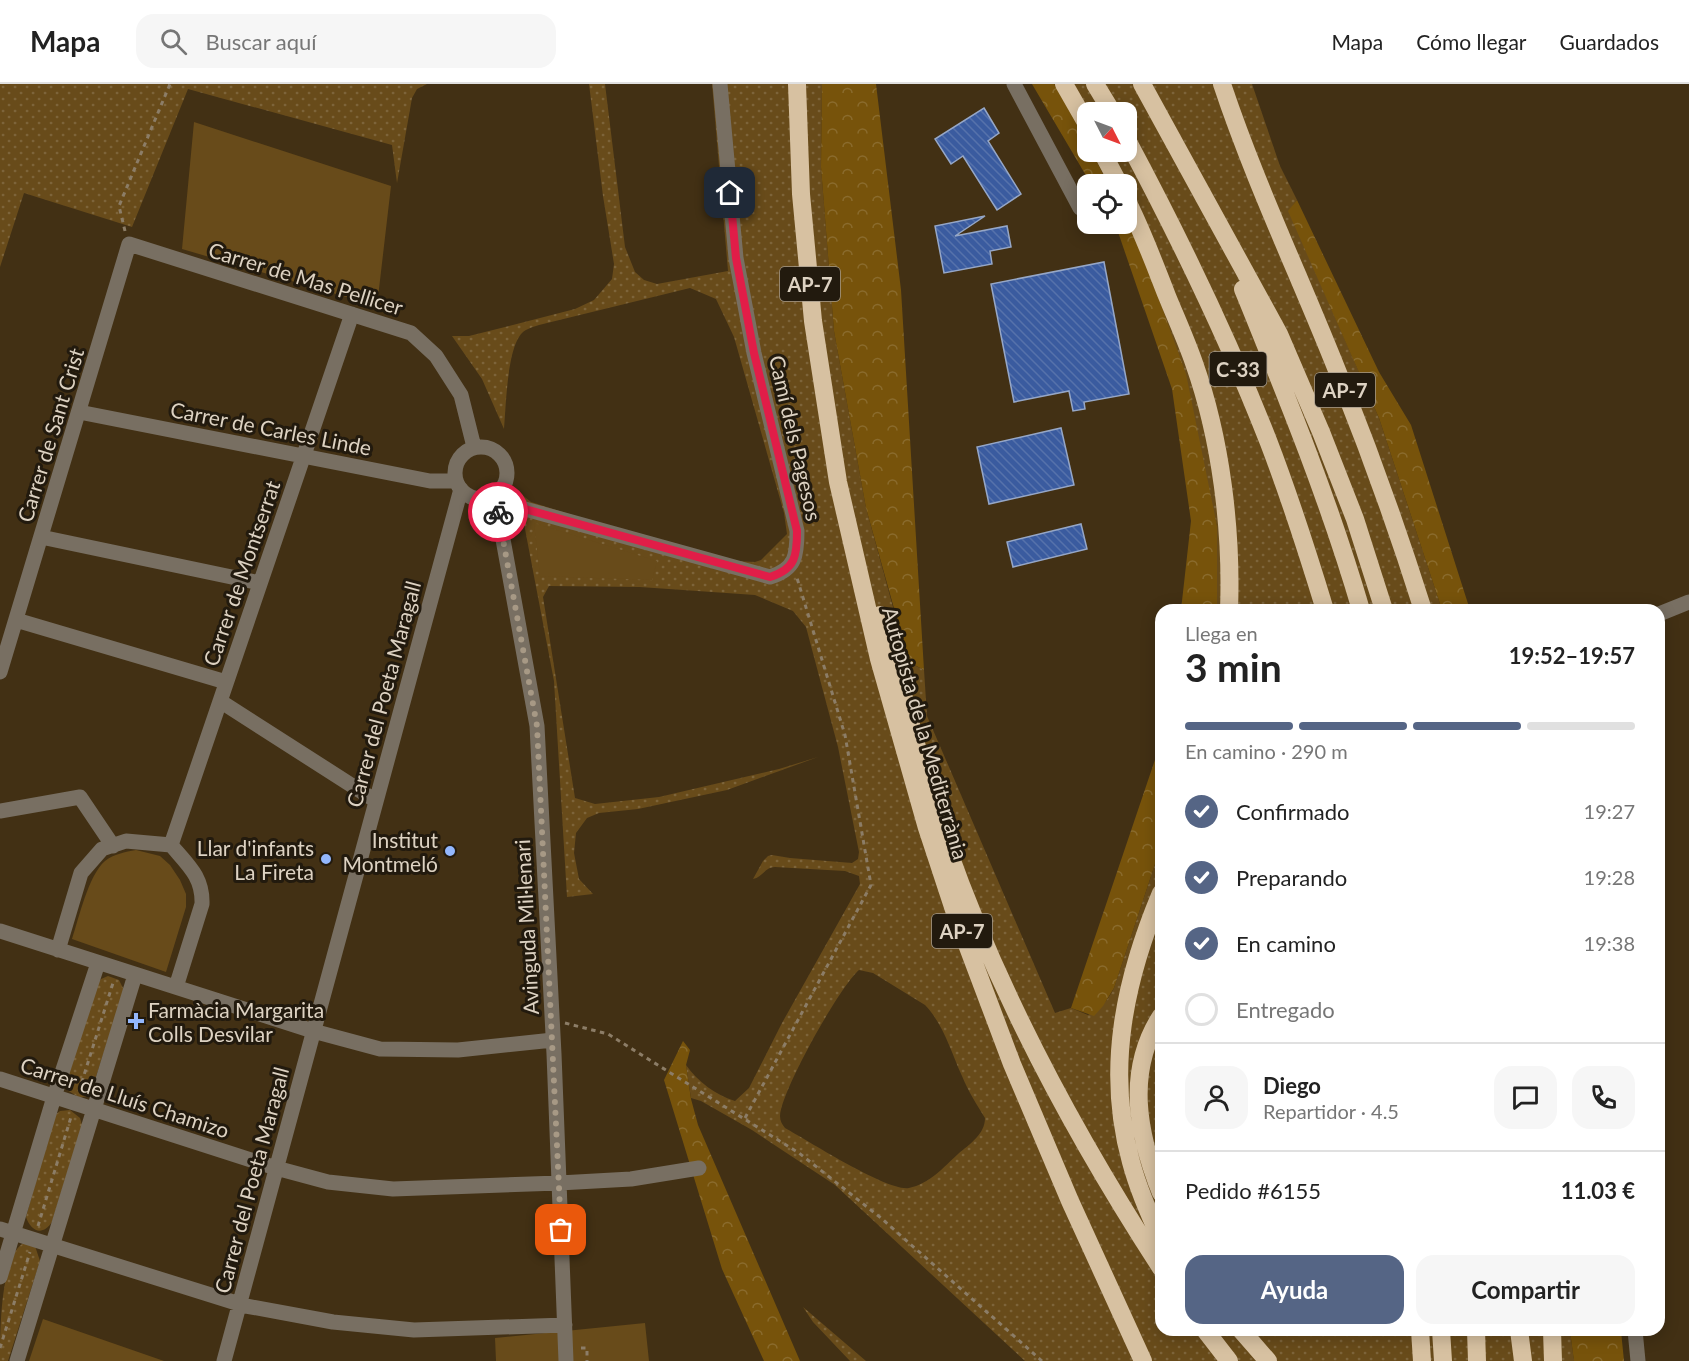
<!DOCTYPE html>
<html lang="es">
<meta charset="utf-8">
<style>
body{margin:0;font-family:Lato,sans-serif;background:#f6f6f6;color:#222;height:100vh;display:flex;flex-direction:column;font-size:22px;white-space:nowrap}
*{box-sizing:border-box;margin:0}
p{font-size:20px;color:#767676}
.icon{flex:none;width:33px;height:33px;fill:none;stroke:currentColor;stroke-width:2;stroke-linecap:round;stroke-linejoin:round}
.map{position:relative;flex:1;overflow:hidden}
.drawer{position:absolute;left:1155px;top:520px;width:510px;height:732px;display:flex;flex-direction:column;background:#fff;border-radius:18px;box-shadow:0 3px 15px #0003}
.drawer>*{flex:none}
.needle{width:39px;rotate:132deg}
.fabs{position:absolute;left:1077px;top:18px;display:grid;gap:12px}
.fabs a{display:grid;place-items:center;width:60px;height:60px;border-radius:12px;background:#fff;box-shadow:0 3px 15px #0003;font-size:30px}
.pin{position:absolute;display:grid;place-items:center;width:51px;height:51px;color:#fff;margin:-26px;border-radius:12px;box-shadow:0 3px 9px #0006}
.courier{position:absolute;display:grid;place-items:center;width:60px;height:60px;margin:-30px;border:4px solid #e11d48;border-radius:50%;background:#fff;color:#222;box-shadow:0 2px 8px #0007}
.headline em{font-style:normal;font-weight:700}
.headline div{display:flex;flex-direction:column-reverse}
.headline{display:flex;align-items:center;justify-content:space-between;height:102px;padding:0 30px}
h1{font-size:39px;font-weight:700;line-height:45px}
.bar{display:grid;grid-template-columns:repeat(4,1fr);gap:9px 6px;align-content:center;height:72px;padding:0 30px}
.bar i{height:8px;border-radius:4px;background:#e0e0e0}
.bar .on{background:#556585}
.bar p{grid-column:span 4}
.line{display:flex;align-items:center;gap:15px;padding:0 30px;border-top:2px solid #e0e0e0}
.line div{flex:1}
.round{display:grid;place-items:center;flex:none;width:63px;height:63px;border-radius:18px;background:#f6f6f6}
ol{padding:0 30px;list-style:none}
li{display:flex;align-items:center;gap:18px;height:66px}
li p{margin-inline-start:auto}
li .icon{padding:6px;border-radius:50%;background:#556585;color:#fff;stroke-width:4}
li:last-child{color:#767676}
li i{width:33px;height:33px;border:3px solid #e0e0e0;border-radius:50%}
.button{display:flex;gap:12px;margin-top:auto;padding:12px 30px}
.button a{flex:1;height:69px;border-radius:18px;background:#556585;color:#fff;font-size:24px;font-weight:700;line-height:69px;text-align:center}
.button a+a{background:#f6f6f6;color:#222}
header{display:flex;align-items:center;gap:36px;box-sizing:border-box;height:84px;padding:0 30px;background:#fff;border-bottom:2px solid #e0e0e0}
header strong{font-size:28px}
nav{display:flex;gap:33px;margin-inline-start:auto;font-size:21px}
.search{width:420px;height:54px;background:#f6f6f6;display:flex;align-items:center;gap:15px;box-sizing:border-box;padding:0 21px;border-radius:18px;color:#767676;font-size:22px}
.map>svg:first-child{display:block}
.grass{fill:url(#grass-dots);fill-rule:evenodd}
.forest{fill:url(#forest-crowns)}
.park{fill:#684b1a}
.building{fill:url(#building-back-hatch);stroke:#96a7c7;stroke-width:1.5}
.lines{fill:none;stroke-linecap:round;stroke-linejoin:round}
.path{stroke:#8c7d67;stroke-width:3;stroke-dasharray:4.5 4.5;stroke-linecap:butt}
.minor{stroke:#786f62;stroke-width:15}
.highway{stroke:#d7c1a1;stroke-width:18}
.done{stroke:#a79985;stroke-width:6;stroke-dasharray:0 10.8}
.route{stroke:#e11d48;stroke-width:8}
.poi-dot{fill:#93b7fd;stroke:#221a0e;stroke-width:2}
.labels{text-anchor:middle;dominant-baseline:central;stroke-width:6;stroke-linejoin:round;paint-order:stroke}
.shield{fill:#221a0e;stroke:#a59b8c;stroke-width:1.5}
.shield-label{font-size:20px;font-weight:bold;fill:#ddd2c2}
.street-label{font-size:21px;fill:#ddd2c2;stroke:#221a0e}
.poi-label{font-size:21px;fill:#ddd2c2;stroke:#221a0e;text-anchor:end}
</style>
<header>
<strong>Mapa</strong>
<div class="search"><svg class="icon" aria-label="search" viewBox="0 0 24 24"><circle cx="10" cy="10" r="6"/><path d="M15 15l6 6"/></svg>Buscar aquí</div>
<nav><a>Mapa</a><a>Cómo llegar</a><a>Guardados</a></nav>
</header>
<div class="map">
<svg width="1689" height="1277" viewBox="0 0 1689 1277">
<defs>
<pattern id="grass-dots" width="8" height="8" patternUnits="userSpaceOnUse" patternTransform="scale(1.5)"><rect width="8" height="8" fill="#684b1a"/><path d="M2 2h.1M6 6h.1" fill="none" stroke="#7d643a" stroke-width="1.8" stroke-linecap="round"/></pattern>
<pattern id="forest-crowns" width="20" height="18" patternUnits="userSpaceOnUse" patternTransform="scale(1.5)"><rect width="20" height="18" fill="#77530b"/><path d="M2 6a3 3 0 1 1 6 0M12 15a3 3 0 1 1 6 0" fill="none" stroke="#8a6b2d"/></pattern>
<pattern id="building-back-hatch" width="6" height="6" patternUnits="userSpaceOnUse" patternTransform="scale(1.5)"><rect width="6" height="6" fill="#3a5b9f"/><path d="M-1 5l2 2M0 0l6 6M5-1l2 2" fill="none" stroke="#5672ab"/></pattern>
</defs>
<rect width="100%" height="100%" fill="#423014"/>
<path class="grass" d="M0,0H427L417,5L412,14L397,99L392,61L188,5L132,143L24,109L0,183Z
M589,0H605L625,163L635,188L644,196L657,200L728,187L712,0H822L821,83L834,247L866,424L908,578L924,586L927,632L1055,929L1071,924L1088,931C1103,922 1106,919 1114,904L1161,762V1246L1570,1247L1574,1277H1025L835,1101L752,1046L701,1017L691,1014L686,981C698,998 716,1011 735,1017L749,1004L782,939L860,800L859,792L845,787L775,783C765,783 763,793 753,795L763,777L768,772L772,771L790,774L852,779L858,775L859,768L838,663L806,543L793,527L755,511L640,503L549,502L543,513L575,714L595,720L659,713L779,685L818,673L727,706L638,725L599,729L587,734L576,749L574,769L579,795L593,810L567,813L554,597L525,445L521,410L531,418L626,448L734,477L755,478L761,476L787,450L784,429L734,253L716,215L690,204L539,241C533,243 526,245 522,249C507,264 506,323 504,345L482,295L452,252H469L497,245L575,225L594,216L612,195L614,180L603,112ZM859,886L873,889L925,921C944,941 951,968 962,992C968,1007 977,1021 985,1034C985,1050 970,1060 958,1070C944,1083 929,1100 909,1104C888,1108 807,1056 785,1044C782,1040 780,1037 780,1032C781,1007 840,902 859,886Z
M1054,0H1252L1280,82L1297,116L1289,127L1379,334L1442,526H1217V442L1143,171L1127,137L1126,100H1108L1092,68H1126V28H1088L1087,59Z
M108,892L119,896L124,906L91,1008L86,1012L80,1014L67,1006L66,997L96,901L101,895Z
M70,1026L80,1034L82,1041L52,1138C43,1152 31,1148 26,1133L54,1032L60,1027Z
M26,1158L35,1162L40,1177L8,1277H0C0,1250 0,1167 26,1158Z
M803,1223L866,1277H850L813,1238Z"/>
<path class="forest" d="M822,0H876L901,206L924,586L909,578L866,424L834,247L821,83Z
M1032,0H1054L1084,52L1087,59L1088,68H1092L1108,100H1091Z
M1297,116L1379,288L1411,341L1470,526H1442L1379,334L1288,127Z
M1127,137L1143,171L1186,290L1217,442V526H1181L1191,437L1172,305L1118,148L1113,140H1126Z
M1161,658V762L1114,904L1103,922L1094,932L1071,924Z
M683,957L690,966L686,981L691,1015L698,1041L800,1277H764L722,1185L664,996Z
M1570,1247H1621L1624,1277H1574Z"/>
<path class="park" d="M194,38L391,102L377,222L182,165Z
M534,439L657,477L652,496L540,492Z
M136,766L160,772L170,781L180,796L186,810V823L166,888L72,855C79,834 88,792 105,777C114,770 125,768 136,766Z
M43,1235L164,1277H29Z
M645,1239L649,1277H496L495,1254Z"/>
<path class="building" d="M984,24L999,49L988,57L1021,110L997,126L963,72L951,80L935,55Z
M985,132L955,152L1007,142L1011,163L990,167L992,180L944,189L935,142Z
M1104,178L1129,310L1084,318L1085,325L1073,327L1069,307L1014,318L991,200Z
M1061,344L1074,401L989,420L977,363Z
M1081,440L1087,465L1013,483L1007,458Z"/>
<g class="lines">
<path class="path" d="M125,147L119,122L170,0
M565,939L608,950L799,1069L881,1134L1042,1277
M79,1007L113,899
M745,1034L871,801L845,651L797,494
M38,1142L71,1033
M0,1264L30,1168
M581,1264H587V1277"/>
<path class="minor" d="M1014,0L1080,124
M79,328L430,397H456
M455 389a26 26 0 1 1 52 0a26 26 0 1 1-52 0Z
M492,412L496,417L537,642L554,970L566,1277
M496,417L770,493C796,485 797,471 797,447L754,269L736,174L720,0
M41,453L260,499
M1659,530L1689,518
M16,536L226,598
M0,588L129,160L411,249L436,272L461,311L474,363
M220,617L376,717
M0,727L80,713L113,762
M171,761L352,230
M0,847L313,947L380,965L458,966L553,956
M58,866L81,789L102,765L126,757L171,761C188,781 203,793 202,820L176,903
M0,995L276,1084L328,1098L393,1105L559,1099L631,1095L699,1084
M0,1145L246,1222L333,1238L414,1246L565,1241
M0,1193L54,1013L98,879
M1635,1246L1638,1277
M17,1277L135,891
M224,1277L461,405"/>
<path class="highway" d="M797,0L801,110L813,237L838,398L879,575L927,744L954,826L1012,980L1070,1117L1143,1277
M1064,0L1088,42
M1095,0L1112,28
M1142,0L1279,250L1321,348L1355,435L1384,526
M1222,0C1256,102 1303,199 1342,299C1372,374 1399,450 1423,526
M1126,54C1179,153 1228,254 1269,359C1290,414 1308,470 1325,526
M1102,68L1119,100
M1126,115C1142,146 1154,179 1167,212C1176,234 1186,256 1194,279C1221,355 1232,446 1229,526
M1243,205C1286,311 1329,416 1361,526
M880,531C905,608 920,687 947,763C999,910 1076,1053 1161,1184
M1161,809C1125,895 1105,985 1131,1078C1138,1104 1149,1130 1161,1155
M1161,932C1125,988 1138,1051 1161,1109
M1205,1246L1229,1277
M1241,1246L1268,1277
M1420,1246L1422,1277
M1441,1246L1443,1277
M1476,1246L1477,1277
M1519,1246L1523,1277
M1552,1246L1553,1277"/>
</g>
<g class="lines">
<path class="done" d="M498,428L537,642L561,1146"/>
<path class="route" d="M498,428L496,417L770,493C796,485 797,471 797,447L754,269L736,174L730,109"/>
</g>
<g class="poi-dot">
<circle cx="450" cy="767" r="6"/>
<circle cx="326" cy="775" r="6"/>
<path d="M133 928h6v6h6v6h-6v6h-6v-6h-6v-6h6z"/>
</g>
<g class="labels">
<g class="shield">
<rect x="780" y="183" width="60" height="34" rx="4.5"/>
<rect x="1209.5" y="268" width="57" height="34" rx="4.5"/>
<rect x="1315" y="289" width="60" height="34" rx="4.5"/>
<rect x="932" y="830" width="60" height="34" rx="4.5"/>
</g>
<g class="shield-label">
<text x="810" y="200">AP-7</text>
<text x="1238" y="285">C-33</text>
<text x="1345" y="306">AP-7</text>
<text x="962" y="847">AP-7</text>
</g>
<g class="street-label">
<text transform="translate(306 194) rotate(17)">Carrer de Mas Pellicer</text>
<text transform="translate(271 344) rotate(11)">Carrer de Carles Linde</text>
<text transform="translate(50 351) rotate(-73)">Carrer de Sant Crist</text>
<text transform="translate(796 354) rotate(77)">Camí dels Pagesos</text>
<text transform="translate(241 489) rotate(-71)">Carrer de Montserrat</text>
<text transform="translate(383 610) rotate(-75)">Carrer del Poeta Maragall</text>
<text transform="translate(926 649) rotate(74)">Autopista de la Mediterrània</text>
<text transform="translate(526 843) rotate(-93)">Avinguda Mil·lenari</text>
<text transform="translate(125 1013) rotate(18)">Carrer de Lluís Chamizo</text>
<text transform="translate(251 1096) rotate(-75)">Carrer del Poeta Maragall</text>
</g>
<g class="poi-label">
<text x="438" y="755">Institut<tspan x="438" dy="24">Montmeló</tspan></text>
<text x="314" y="763">Llar d'infants<tspan x="314" dy="24">La Fireta</tspan></text>
<text x="148" y="925" text-anchor="start">Farmàcia Margarita<tspan x="148" dy="24">Colls Desvilar</tspan></text>
</g>
</g>
</svg>
<div class="fabs">
<a><svg class="needle" viewBox="-14 -14 28 28"><path d="M0-13l5 13h-10z" fill="#e53935"/><path d="M0 13l5-13h-10z" fill="#767676"/></svg></a>
<a><svg class="icon" aria-label="locate" viewBox="0 0 24 24"><circle cx="12" cy="12" r="6"/><path d="M12 2v4M12 18v4M2 12h4M18 12h4"/></svg></a>
</div>
<div class="pin" style="left:561px;top:1146px;background:#ea580c"><svg class="icon" aria-label="bag" viewBox="0 0 24 24"><path d="M5 8h14l-1 12H6zM9 8a3 3 0 0 1 6 0"/></svg></div>
<div class="pin" style="left:730px;top:109px;background:#1f2937"><svg class="icon" aria-label="home" viewBox="0 0 24 24"><path d="M3 11l9-7 9 7M6 9v11h12V9"/></svg></div>
<div class="courier" style="left:498px;top:428px"><svg class="icon" aria-label="bike" viewBox="0 0 24 24"><circle cx="6" cy="16" r="4"/><circle cx="18" cy="16" r="4"/><path d="M6 16l4-8h5l3 8M10 8l3 8H6M13 5h3"/></svg></div>
<section class="drawer">
<div class="headline"><div><h1>3 min</h1><p>Llega en</p></div><em>19:52–19:57</em></div>
<div class="bar"><i class="on"></i><i class="on"></i><i class="on"></i><i></i><p>En camino · 290 m</p></div>
<ol>
<li><svg class="icon" aria-label="check" viewBox="0 0 24 24"><path d="M5 12l5 5 9-10"/></svg>Confirmado<p>19:27</p></li>
<li><svg class="icon" aria-label="check" viewBox="0 0 24 24"><path d="M5 12l5 5 9-10"/></svg>Preparando<p>19:28</p></li>
<li><svg class="icon" aria-label="check" viewBox="0 0 24 24"><path d="M5 12l5 5 9-10"/></svg>En camino<p>19:38</p></li>
<li><i></i>Entregado</li>
</ol>
<div class="line" style="height:108px"><a class="round"><svg class="icon" aria-label="person" viewBox="0 0 24 24"><circle cx="12" cy="8" r="4"/><path d="M4 21q1-7 8-7t8 7"/></svg></a><div><b>Diego</b><p>Repartidor · 4.5</p></div><a class="round"><svg class="icon" aria-label="chat" viewBox="0 0 24 24"><path d="M4 5h16v11H9l-5 4z"/></svg></a><a class="round"><svg class="icon" aria-label="phone" viewBox="0 0 24 24"><path d="M5 4h4l2 5-3 2q2 4 5 5l2-3 5 2v4C11 20 4 13 5 4z"/></svg></a></div>
<div class="line" style="height:78px"><div>Pedido #6155</div><b>11.03 €</b></div>
<div class="button"><a>Ayuda</a><a>Compartir</a></div>
</section>
</div>
